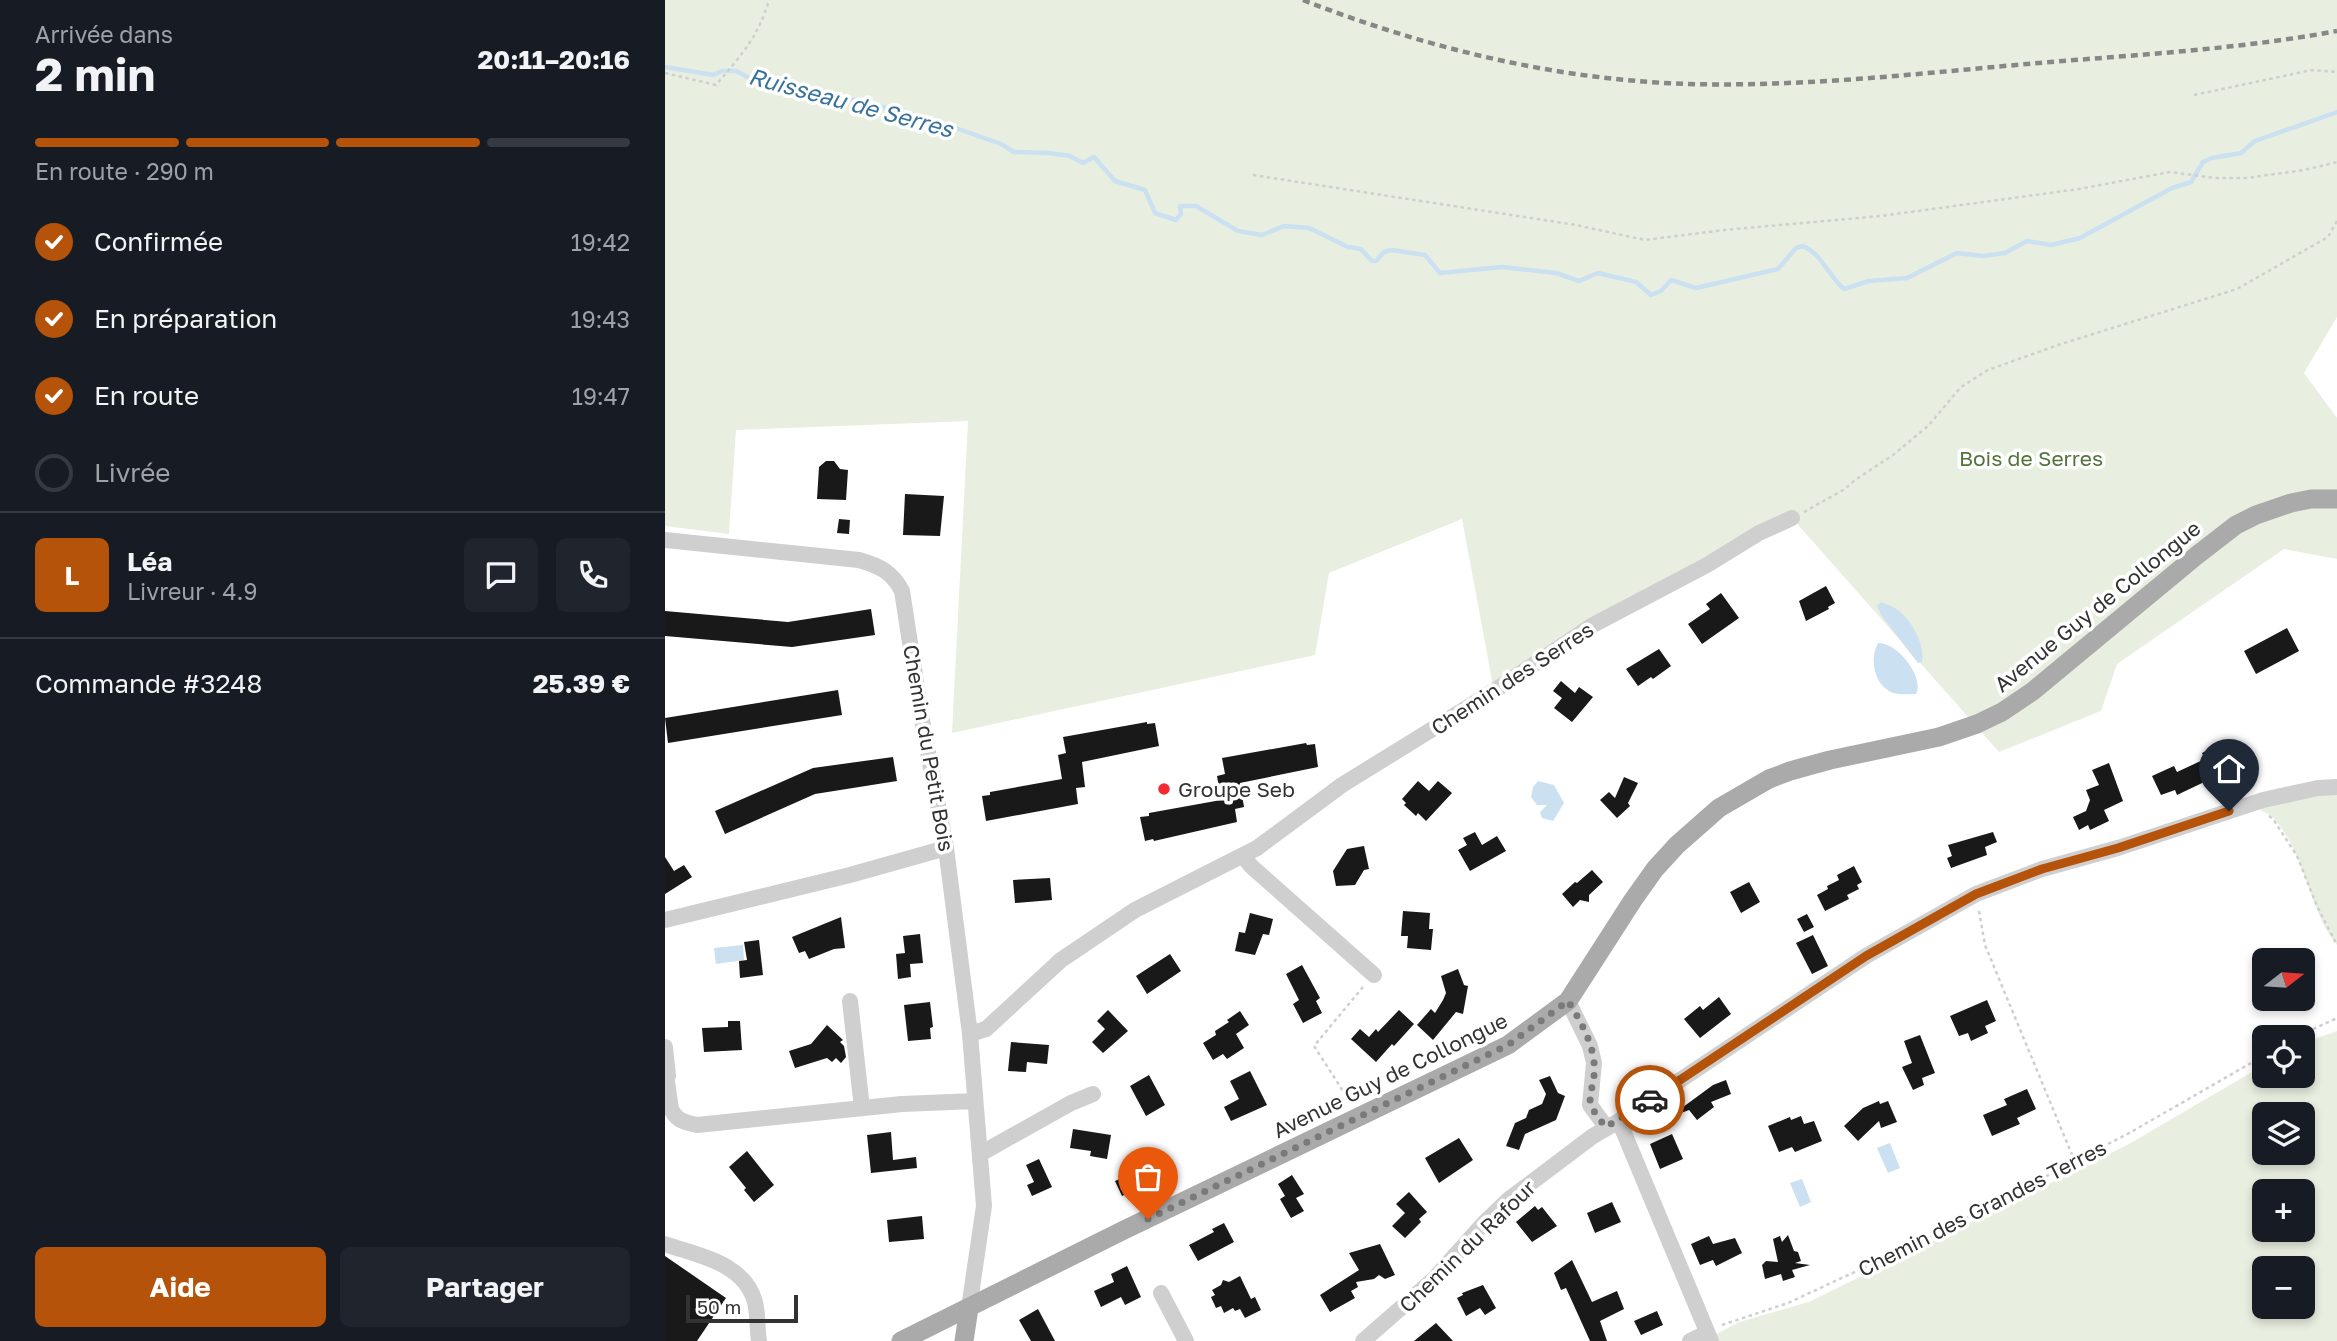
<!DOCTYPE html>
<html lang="fr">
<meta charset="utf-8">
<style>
body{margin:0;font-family:"Golos Text",sans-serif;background:#20242c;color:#f1f3f6;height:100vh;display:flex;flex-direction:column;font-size:26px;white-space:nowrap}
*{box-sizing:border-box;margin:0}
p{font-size:23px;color:#9ea1a6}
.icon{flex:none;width:38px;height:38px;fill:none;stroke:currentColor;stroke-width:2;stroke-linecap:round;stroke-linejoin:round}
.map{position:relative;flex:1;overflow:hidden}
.side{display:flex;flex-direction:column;background:#171b24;width:665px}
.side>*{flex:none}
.needle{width:46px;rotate:73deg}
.buttons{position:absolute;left:1587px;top:948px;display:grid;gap:14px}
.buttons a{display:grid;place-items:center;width:63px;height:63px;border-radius:10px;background:#171b24;box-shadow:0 4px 10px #0003;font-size:35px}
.scale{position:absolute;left:21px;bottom:18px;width:112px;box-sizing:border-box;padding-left:7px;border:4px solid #323232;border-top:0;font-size:19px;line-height:24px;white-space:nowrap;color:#323232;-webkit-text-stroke:5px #fff;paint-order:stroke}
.pin{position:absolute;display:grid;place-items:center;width:60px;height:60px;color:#fff;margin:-72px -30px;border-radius:50% 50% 50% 0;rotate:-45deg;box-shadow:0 0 7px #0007}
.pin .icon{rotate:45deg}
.courier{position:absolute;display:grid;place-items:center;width:70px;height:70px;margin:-35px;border:5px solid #b45309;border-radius:50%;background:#fff;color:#222;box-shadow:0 2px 9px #0007}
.head em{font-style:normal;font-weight:700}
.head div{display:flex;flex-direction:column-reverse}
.head{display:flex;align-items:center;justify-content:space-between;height:119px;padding:0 35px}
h1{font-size:46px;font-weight:700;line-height:52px}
.bar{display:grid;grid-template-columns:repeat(4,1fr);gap:10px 7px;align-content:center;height:84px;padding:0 35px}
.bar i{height:9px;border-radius:5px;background:#363941}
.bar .selected{background:#b45309}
.bar p{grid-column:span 4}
.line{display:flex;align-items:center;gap:18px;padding:0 35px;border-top:2px solid #363941}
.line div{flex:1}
.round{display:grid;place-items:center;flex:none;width:74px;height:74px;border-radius:10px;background:#20242c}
ol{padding:0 35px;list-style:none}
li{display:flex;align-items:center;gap:21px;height:77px}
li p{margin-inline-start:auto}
li .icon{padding:7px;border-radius:50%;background:#b45309;color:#fff;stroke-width:4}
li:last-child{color:#9ea1a6}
li i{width:38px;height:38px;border:4px solid #363941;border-radius:50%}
.cta{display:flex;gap:14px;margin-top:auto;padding:14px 35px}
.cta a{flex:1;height:80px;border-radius:10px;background:#b45309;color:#fff;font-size:28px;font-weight:700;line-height:80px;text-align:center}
.cta a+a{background:#20242c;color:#f1f3f6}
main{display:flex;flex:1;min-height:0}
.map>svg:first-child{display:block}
.green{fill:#e8efe0;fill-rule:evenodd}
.water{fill:#cbe0f0}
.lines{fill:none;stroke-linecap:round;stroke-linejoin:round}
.stream{stroke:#cbe0f0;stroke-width:4.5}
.building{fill:#191919}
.path{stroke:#cfcfcf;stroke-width:2.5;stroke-dasharray:3.5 3.5;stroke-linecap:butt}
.minor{stroke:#cfcfcf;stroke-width:16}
.major{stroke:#aaa;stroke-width:19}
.rail{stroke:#878787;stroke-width:4.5;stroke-dasharray:7 5;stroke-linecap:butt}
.done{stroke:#7a7a7a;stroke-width:7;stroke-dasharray:0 12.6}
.route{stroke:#b45309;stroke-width:9}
.poi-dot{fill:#f32a31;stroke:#fff;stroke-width:2.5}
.labels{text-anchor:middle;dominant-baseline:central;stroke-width:7;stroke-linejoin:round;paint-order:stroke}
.park-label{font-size:21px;fill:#53733b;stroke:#fff}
.street-label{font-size:21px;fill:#323232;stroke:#fff}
.poi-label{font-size:21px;fill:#323232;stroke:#fff;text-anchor:start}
.water-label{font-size:23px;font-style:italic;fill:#38729c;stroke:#fff}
</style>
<main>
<section class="side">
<div class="head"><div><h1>2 min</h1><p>Arrivée dans</p></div><em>20:11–20:16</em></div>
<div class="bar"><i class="selected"></i><i class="selected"></i><i class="selected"></i><i></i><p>En route · 290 m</p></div>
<ol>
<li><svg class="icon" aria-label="check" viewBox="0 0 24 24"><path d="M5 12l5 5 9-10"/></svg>Confirmée<p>19:42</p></li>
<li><svg class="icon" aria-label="check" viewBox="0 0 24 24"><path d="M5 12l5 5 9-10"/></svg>En préparation<p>19:43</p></li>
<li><svg class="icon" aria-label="check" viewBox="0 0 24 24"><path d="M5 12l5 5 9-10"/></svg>En route<p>19:47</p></li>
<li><i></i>Livrée</li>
</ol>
<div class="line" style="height:126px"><b class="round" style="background:#b45309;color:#fff">L</b><div><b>Léa</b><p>Livreur · 4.9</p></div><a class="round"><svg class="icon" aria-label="chat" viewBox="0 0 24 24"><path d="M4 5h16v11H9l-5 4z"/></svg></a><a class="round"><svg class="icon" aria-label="phone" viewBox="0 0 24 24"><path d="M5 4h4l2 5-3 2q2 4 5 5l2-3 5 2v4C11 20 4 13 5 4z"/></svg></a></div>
<div class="line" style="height:91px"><div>Commande #3248</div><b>25.39 €</b></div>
<div class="cta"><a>Aide</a><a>Partager</a></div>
</section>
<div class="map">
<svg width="1672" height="1341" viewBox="0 0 1672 1341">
<rect width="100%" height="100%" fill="#fff"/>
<path class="green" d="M0,0H1672V317L1639,373L1672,418V559L1619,549L1452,664L1436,711L1334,752L1127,518L829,691L797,519L664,573L650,655L287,733L303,421L71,430L64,534L0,526Z
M1672,793V945C1644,912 1641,854 1609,819C1603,813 1593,809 1586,804Z
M1672,1031V1341H1054L1050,1335L1074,1322L1144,1302L1464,1144L1599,1065L1600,1076H1638V1043ZM1600,1115H1638V1153H1600ZM1600,1192H1638V1230H1600ZM1600,1269H1638V1307H1600Z"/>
<path class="water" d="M1216,602C1222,605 1228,606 1233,610C1247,621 1260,644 1257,662L1253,663L1216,615L1212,606Z
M1213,643C1232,642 1260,677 1251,694C1244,694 1235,695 1228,693C1209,686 1204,659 1213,643Z
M873,781L889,785L899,803L888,821L877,818L875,812L882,805H872L866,797L868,787Z
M78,945L79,960L51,964L49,948Z
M1225,1143L1235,1168L1223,1173L1212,1148Z
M1137,1179L1146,1202L1135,1207L1125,1183Z"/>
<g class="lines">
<path class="stream" d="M0,67L48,75L57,71H71L94,83L141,88L265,119L336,144L349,152L384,153L405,156L418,163L429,157L450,181L480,190L490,213L511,220L516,214L515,206H531L573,231L597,235L619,226L644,228L683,247L696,249L707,261H711L719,252L726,250L760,255L775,273L837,267L891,273L914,281L933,273L971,282L986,295L996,291L1006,280L1031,288L1113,269L1131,248L1137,246C1156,252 1164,277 1179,289L1204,281L1242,278L1292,253L1318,256L1340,253L1362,241L1386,245L1415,238L1507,188L1526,182L1538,162L1547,158L1576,153L1590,141L1672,112"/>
</g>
<path class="building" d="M161,461H169L175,469L183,470L181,500L152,499L154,467Z
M240,494L279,496L275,536L238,535Z
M174,519L185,520L184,534L172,533Z
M1161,586L1170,603L1163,607L1164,609L1141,621L1134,601Z
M1056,593L1074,618L1037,644L1023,624L1045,609L1041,604Z
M206,609L210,635L127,647L0,636V611L123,622Z
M1622,628L1634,651L1591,674L1579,651Z
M994,649L1006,666L988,679L986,677L973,686L961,669Z
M896,681L910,693L914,687L928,697L907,722L889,708L897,698L888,691Z
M173,690L177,715L3,743L0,718Z
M482,722V724L490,723L494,746L417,762L420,787L411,788L413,804L321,821L317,796L325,795V792L397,779L393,755L401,753L398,737Z
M641,743L642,745L650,744L653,767L575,783L579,807L570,809L572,822L489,841L488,839L480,841L475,817L484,816V813L556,800L552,776L560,774L557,758Z
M1558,743L1567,763L1554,769L1556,774L1512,795L1510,790L1496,795L1487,776L1509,766L1512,772L1540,759L1537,753Z
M228,757L232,781L150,794L60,834L50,811L148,768Z
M1444,763L1458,801L1439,810L1444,821L1425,830L1423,825L1414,830L1408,817L1421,811L1425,800L1421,790L1434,785L1427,770Z
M959,777L973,783L963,803L965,806L952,818L935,800L944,792L950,798Z
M753,781L764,791L773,781L787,793L761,821L753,813L751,816L739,805L741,803L737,799Z
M810,832L817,845L832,836L841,851L805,871L793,850L802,845L798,838Z
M1328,832L1332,842L1320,847L1322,855L1286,868L1282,858L1287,856L1283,845Z
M699,846L704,869L699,870L690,885L671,886L668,871L682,849Z
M0,857L9,871L19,865L27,877L0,894Z
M1189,866L1197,882L1192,885L1194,889L1182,895L1184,899L1160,911L1152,895L1163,889L1162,886L1174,880L1172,875Z
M927,870L938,882L924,895V902L915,900L908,907L897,894L910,882L912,883Z
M385,878L387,900L350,903L348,880Z
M1084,882L1095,902L1076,913L1065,892Z
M738,911L765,913L764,929H768L766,950L742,948L743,936H736Z
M585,913L608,919L604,935L598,934L590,955L570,951L574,932L580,933Z
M1142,914L1149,927L1139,932L1132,919Z
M176,917L180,948L169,949L144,959L140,951L134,953L127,937Z
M255,934L258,963L245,964L246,977L233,979L231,954L240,953L238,936Z
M1148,935L1163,966L1147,974L1131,943Z
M94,940L98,975L75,978L74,961L82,960L79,942Z
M505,954L516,971L482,994L471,976Z
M637,965L655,998L651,1001L657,1013L638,1023L628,1004L634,1000L621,974Z
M793,969L799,985L803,986L798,1014L791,1012L768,1040L752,1025L766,1009L770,1013L778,1000L781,993L776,976Z
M1054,997L1066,1014L1035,1038L1019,1019L1035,1006L1038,1010Z
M1322,1000L1331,1021L1320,1026L1323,1033L1306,1041L1303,1033L1294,1036L1285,1016Z
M265,1002L268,1027L265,1028L266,1039L243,1041L239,1005Z
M443,1010L463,1031L438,1053L427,1042L440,1029L432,1021Z
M734,1010L749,1024L729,1046L727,1044L711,1062L686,1039L695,1029L704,1037L711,1029L713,1032Z
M575,1011L584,1025L571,1034L579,1048L562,1059L558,1054L548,1060L538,1043L551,1035L550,1031L564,1022L562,1020Z
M63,1021H75L77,1050L39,1052L37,1028L63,1027Z
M162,1025L178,1040L175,1042L179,1046L181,1057L176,1063L171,1058L167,1062L162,1058L130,1068L124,1051L146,1044Z
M1255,1035L1270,1073L1257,1078L1259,1085L1248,1090L1237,1067L1247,1063L1239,1041Z
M346,1042L384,1045L382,1064L362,1062L361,1072L343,1071Z
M585,1071L602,1105L566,1121L559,1107L574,1099L565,1081Z
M484,1075L500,1105L481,1116L465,1086Z
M885,1076L893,1093L900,1096L891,1120L860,1134L854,1150L841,1146L850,1123L861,1118L864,1110L877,1104L881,1094L874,1080Z
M1061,1080L1066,1094L1046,1102L1049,1107L1032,1120L1024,1110L1016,1113L1014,1110L1048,1085Z
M1362,1089L1371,1109L1352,1118L1355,1124L1327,1136L1318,1115L1342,1105L1339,1099Z
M1214,1101L1215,1104L1223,1101L1232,1122L1216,1128L1214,1121L1193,1141L1179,1126L1198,1108Z
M1136,1116L1139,1124L1149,1121L1157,1141L1130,1152L1127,1147L1114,1152L1103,1126L1125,1117L1126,1120Z
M408,1129L446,1135L442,1159L425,1156L426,1151L405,1148Z
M226,1132L228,1160L251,1157L252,1168L206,1173L202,1135Z
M1007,1134L1018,1159L995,1169L985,1144Z
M794,1138L808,1160L774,1183L760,1158Z
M82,1151L109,1185L89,1202L79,1190L81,1188L64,1167Z
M374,1159L387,1187L367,1196L362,1185L369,1182L361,1165Z
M470,1172L476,1187L457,1196L450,1181Z
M627,1175L639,1194L631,1198L639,1211L626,1218L615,1199L620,1196L613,1184Z
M744,1192L762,1212L754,1219L756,1222L740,1238L727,1226L740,1213L731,1204Z
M947,1202L956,1222L930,1233L922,1213Z
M870,1206L873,1210L877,1207L892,1226L867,1242L851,1222Z
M257,1216L259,1239L224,1242L222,1220Z
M559,1223L569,1242L533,1261L524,1245L549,1232L547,1229Z
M1123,1235L1129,1251L1133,1252L1136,1261L1130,1263L1145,1265L1127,1270L1130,1277L1118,1281L1116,1274L1100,1279L1097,1265L1101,1261L1113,1262L1108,1239L1115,1236L1117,1242Z
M1044,1236L1048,1244L1070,1238L1077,1253L1051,1266L1048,1260L1035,1265L1026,1244Z
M715,1244L730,1275L720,1279L714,1275L709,1279L691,1282L693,1287L686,1291L690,1298L665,1312L655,1295L694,1270L684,1253Z
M0,1256L61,1298L32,1341H0Z
M907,1260L927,1302L952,1291L959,1309L935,1321L942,1341H925L901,1288L896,1290L889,1273Z
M462,1266L476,1297L460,1305L456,1297L436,1307L429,1291L449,1282L446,1274Z
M575,1276L586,1299L590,1297L596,1310L580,1318L575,1309L570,1311L568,1308L559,1313L556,1306L551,1308L546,1297L550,1295L547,1290L556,1285L558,1280L564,1282Z
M818,1285L831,1308L820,1315L815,1308L801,1316L792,1298L798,1295L797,1293Z
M373,1309L390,1341H366L354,1320Z
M992,1311L998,1325L976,1335L969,1321Z
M771,1323L788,1341H749Z"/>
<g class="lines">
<path class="path" d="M0,73L51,85C76,55 93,38 104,0
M1529,95L1647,70L1672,72
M588,175L911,225L980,240L1059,230L1216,216L1414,189L1505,172L1550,178H1582L1639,170L1672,162
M1139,512L1180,489L1190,480L1228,455L1263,426L1296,387L1323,370L1393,345L1572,289L1663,237L1672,221
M1604,816L1608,819L1632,856L1652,906L1672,945
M1314,911L1320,945L1410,1162
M1629,1038L1672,1018
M685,1102L649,1046L698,987
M1057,1325L1123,1303L1267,1236L1466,1132L1600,1055"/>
<path class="minor" d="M0,540L194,560C215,566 227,572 237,591L257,720L281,848L305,1034L319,1206L304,1308
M578,856L586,866L709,975
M0,920L185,875L281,848
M185,1001L197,1108
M903,1001L925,1046L929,1063L925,1105L941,1127
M305,1034L321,1029L396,960L470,910L592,848L677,785L829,691L928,625L1042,565L1094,533L1127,518
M0,1047L3,1076
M0,1068L6,1109C12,1121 19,1122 32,1125L237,1104L310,1101
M954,1121L1046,1341
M315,1154L406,1103L428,1094
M0,1244C33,1256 79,1262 90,1302C93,1314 92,1328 94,1341
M496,1293L521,1341
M698,1341L769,1279L818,1224L843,1200L928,1136L954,1121L1201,956L1311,894L1377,869L1453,848L1598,800L1653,788L1672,787
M1025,1341L1042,1333"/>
<path class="major" d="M236,1341L459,1230L843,1045L903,1001L968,900L990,869L1012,845L1054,808L1104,779L1125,771L1165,760L1274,737L1312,724L1337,712L1368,691L1531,556L1571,525L1591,515L1626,503L1646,499H1672
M299,1341L304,1308"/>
<path class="rail" d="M638,0C761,48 891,80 1024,84C1137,87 1249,74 1362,64C1465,55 1570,50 1672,31"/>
</g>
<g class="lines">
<path class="done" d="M483,1219L843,1045L903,1001C914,1018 927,1041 929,1062C932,1097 912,1094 941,1127L985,1100"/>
<path class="route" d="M985,1100L1201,956L1311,894L1377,869L1453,848L1564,811"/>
</g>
<circle class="poi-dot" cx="499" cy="789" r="7"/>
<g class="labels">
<g class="park-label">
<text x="1366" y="458">Bois de Serres</text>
</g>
<g class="street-label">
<text transform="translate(1432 606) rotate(-39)">Avenue Guy de Collongue</text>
<text transform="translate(847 678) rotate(-33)">Chemin des Serres</text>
<text transform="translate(264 748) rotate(80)">Chemin du Petit Bois</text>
<text transform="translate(725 1075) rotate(-26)">Avenue Guy de Collongue</text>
<text transform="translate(1317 1208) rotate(-27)">Chemin des Grandes Terres</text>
<text transform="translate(802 1246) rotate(-44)">Chemin du Rafour</text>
</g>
<g class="poi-label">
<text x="513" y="789">Groupe Seb</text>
</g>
<g class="water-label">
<text transform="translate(186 102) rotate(15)">Ruisseau de Serres</text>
</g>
</g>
</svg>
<div class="buttons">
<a><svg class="needle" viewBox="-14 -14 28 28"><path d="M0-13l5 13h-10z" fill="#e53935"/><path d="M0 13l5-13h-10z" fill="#9ea1a6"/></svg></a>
<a><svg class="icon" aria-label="locate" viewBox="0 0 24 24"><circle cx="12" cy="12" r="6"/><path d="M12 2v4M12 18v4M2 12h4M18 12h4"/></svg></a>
<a><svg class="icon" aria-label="layers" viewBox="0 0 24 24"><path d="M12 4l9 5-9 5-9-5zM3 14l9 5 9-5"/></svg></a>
<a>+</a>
<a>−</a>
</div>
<div class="scale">50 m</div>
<div class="pin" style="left:483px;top:1219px;background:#ea580c"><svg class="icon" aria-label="bag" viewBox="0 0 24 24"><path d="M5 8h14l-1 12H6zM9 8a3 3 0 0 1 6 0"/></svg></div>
<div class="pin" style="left:1564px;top:811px;background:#1f2937"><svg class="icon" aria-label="home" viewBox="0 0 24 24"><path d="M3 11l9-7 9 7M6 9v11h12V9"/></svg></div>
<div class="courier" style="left:985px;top:1100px"><svg class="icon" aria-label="car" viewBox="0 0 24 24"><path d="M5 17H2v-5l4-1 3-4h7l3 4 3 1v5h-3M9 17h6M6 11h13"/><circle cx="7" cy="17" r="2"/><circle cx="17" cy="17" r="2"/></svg></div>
</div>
</main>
